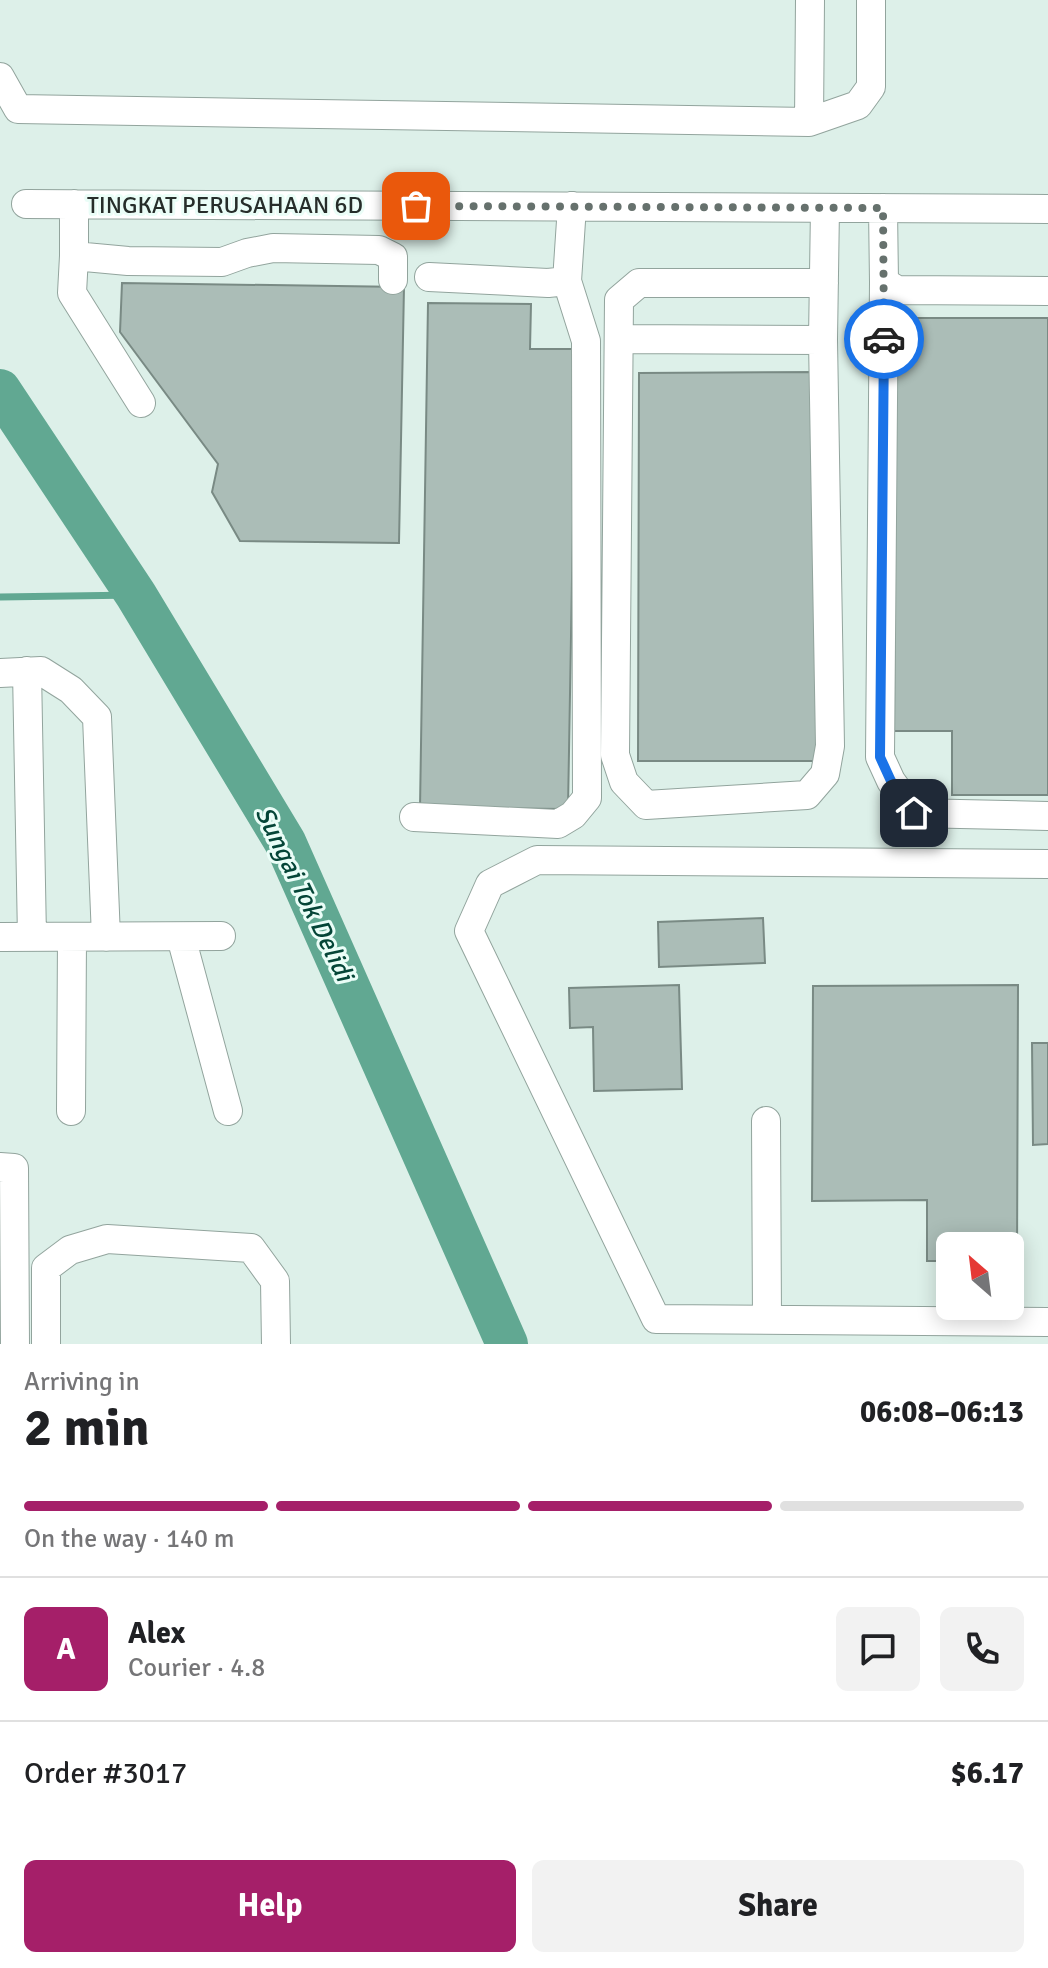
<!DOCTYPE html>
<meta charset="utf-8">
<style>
body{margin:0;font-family:Signika,sans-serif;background:#f2f2f2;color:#202124;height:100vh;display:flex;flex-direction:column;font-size:30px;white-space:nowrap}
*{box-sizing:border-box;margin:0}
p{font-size:26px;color:#757577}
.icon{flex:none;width:44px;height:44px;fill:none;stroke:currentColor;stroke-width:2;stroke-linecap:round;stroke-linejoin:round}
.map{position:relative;height:1344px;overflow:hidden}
.details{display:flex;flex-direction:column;background:#fff;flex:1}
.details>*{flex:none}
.needle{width:52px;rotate:332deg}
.buttons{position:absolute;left:936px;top:1232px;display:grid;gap:16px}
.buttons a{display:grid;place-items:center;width:88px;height:88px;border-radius:12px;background:#fff;box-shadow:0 4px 20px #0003;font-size:40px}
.pin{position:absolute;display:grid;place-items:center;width:68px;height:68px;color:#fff;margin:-34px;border-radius:16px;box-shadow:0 4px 12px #0006}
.courier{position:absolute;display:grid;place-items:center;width:80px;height:80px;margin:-40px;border:6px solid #1a73e8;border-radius:50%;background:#fff;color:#222;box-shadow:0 2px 10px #0007}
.headline em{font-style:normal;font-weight:700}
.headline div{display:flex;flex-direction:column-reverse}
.headline{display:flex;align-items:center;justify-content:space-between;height:136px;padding:0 24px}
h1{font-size:52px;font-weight:700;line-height:60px}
.bar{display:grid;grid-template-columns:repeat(4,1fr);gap:12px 8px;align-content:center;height:96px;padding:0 24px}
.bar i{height:10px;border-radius:6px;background:#e0e0e0}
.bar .on{background:#a51f69}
.bar p{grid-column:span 4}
.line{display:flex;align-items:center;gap:20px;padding:0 24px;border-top:2px solid #e0e0e0}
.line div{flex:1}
.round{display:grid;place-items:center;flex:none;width:84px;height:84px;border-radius:12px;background:#f2f2f2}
.action{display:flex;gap:16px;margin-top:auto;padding:16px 24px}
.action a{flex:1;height:92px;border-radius:12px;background:#a51f69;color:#fff;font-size:32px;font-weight:700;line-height:92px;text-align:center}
.action a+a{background:#f2f2f2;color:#202124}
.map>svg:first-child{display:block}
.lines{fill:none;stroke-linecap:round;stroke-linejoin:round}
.stream{stroke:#61a892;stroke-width:7}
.river{stroke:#61a892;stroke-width:42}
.building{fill:#abbdb7;stroke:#798a84;stroke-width:2}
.minor-casing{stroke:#92a49d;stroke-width:30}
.minor{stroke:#fff;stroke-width:28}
.done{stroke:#66716d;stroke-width:8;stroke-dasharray:0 14.4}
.route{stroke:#1a73e8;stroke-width:10}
.labels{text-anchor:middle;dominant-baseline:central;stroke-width:6;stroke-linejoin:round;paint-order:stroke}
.street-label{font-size:24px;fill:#262d2a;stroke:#eafdf7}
.water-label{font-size:26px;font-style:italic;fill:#044537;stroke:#eafdf7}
</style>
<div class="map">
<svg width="1048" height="1344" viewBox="0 0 1048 1344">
<rect width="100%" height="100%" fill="#ddf0e9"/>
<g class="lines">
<path class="stream" d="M0,597L136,595"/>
<path class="river" d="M0,390L136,595L285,842L507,1344"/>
</g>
<path class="building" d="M122,283L404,287L399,543L240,541L212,492L218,464L120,332Z
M428,303L531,304L530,349H576L568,809L420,808Z
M896,318H1048V795H952V731H894Z
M820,372L819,761H638L639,373Z
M763,918L765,963L659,967L658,922Z
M679,985L682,1089L594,1091L593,1027L570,1028L569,988Z
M1018,985L1017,1260H1010V1246H950V1261H927V1200L812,1201L813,986Z
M1032,1043H1048V1144L1033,1145Z"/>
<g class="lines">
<g class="minor-casing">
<path id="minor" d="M0,77L18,109L809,122L858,105L871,87V0
M809,122L810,0
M26,204L1048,209
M74,204V256L128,261L222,262L247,253L273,248L379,250L393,257V280
M883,208L884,282L897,290L1048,291
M74,256L72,293L141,403
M429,277L548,283L567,281L572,206
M884,282L880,757L891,781L914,813L1048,816
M824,283H639L619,300L615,755L624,782L646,805L807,795L825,774L830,746L823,340L825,208
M619,339L823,340
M27,671L32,937
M0,673L41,671L71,690L97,717L106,937
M414,817L558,824L573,815L587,798L586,341L567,281
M1048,864L537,860L490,884L469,931L656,1319L1048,1322
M0,937L221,936
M181,937L228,1111
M71,1111L72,937
M766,1121L767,1320
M0,1167L14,1168L15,1344
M46,1344V1268L70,1250L107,1239L251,1248L275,1281L276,1344"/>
</g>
<use href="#minor" class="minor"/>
</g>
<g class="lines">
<path class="done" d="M416,206L883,208L884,339"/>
<path class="route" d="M884,339L880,757L891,781L914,813"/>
</g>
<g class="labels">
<g class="street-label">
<text x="225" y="205">TINGKAT PERUSAHAAN 6D</text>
</g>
<g class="water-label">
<text transform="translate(304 894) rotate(64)">Sungai Tok Delidi</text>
</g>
</g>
</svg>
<div class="buttons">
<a><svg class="needle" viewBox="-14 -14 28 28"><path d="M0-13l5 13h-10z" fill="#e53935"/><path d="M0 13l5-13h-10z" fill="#757577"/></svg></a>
</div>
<div class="pin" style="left:416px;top:206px;background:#ea580c"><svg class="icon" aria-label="bag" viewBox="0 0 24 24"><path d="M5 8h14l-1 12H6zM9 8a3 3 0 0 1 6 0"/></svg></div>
<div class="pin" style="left:914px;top:813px;background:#1f2937"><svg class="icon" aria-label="home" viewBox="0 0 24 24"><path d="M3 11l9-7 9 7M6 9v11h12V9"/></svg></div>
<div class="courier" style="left:884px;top:339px"><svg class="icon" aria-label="car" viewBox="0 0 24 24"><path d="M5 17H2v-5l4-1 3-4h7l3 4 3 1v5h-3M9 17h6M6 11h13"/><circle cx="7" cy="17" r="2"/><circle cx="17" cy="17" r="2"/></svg></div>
</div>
<section class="details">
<div class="headline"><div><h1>2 min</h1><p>Arriving in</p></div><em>06:08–06:13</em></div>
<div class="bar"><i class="on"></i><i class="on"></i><i class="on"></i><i></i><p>On the way · 140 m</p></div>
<div class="line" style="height:144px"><b class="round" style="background:#a51f69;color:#fff">A</b><div><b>Alex</b><p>Courier · 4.8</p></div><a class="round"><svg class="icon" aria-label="chat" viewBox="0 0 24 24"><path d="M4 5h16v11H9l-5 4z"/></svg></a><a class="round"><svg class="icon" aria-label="phone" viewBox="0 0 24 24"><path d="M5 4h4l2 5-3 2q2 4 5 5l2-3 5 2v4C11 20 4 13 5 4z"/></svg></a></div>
<div class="line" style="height:104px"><div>Order #3017</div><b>$6.17</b></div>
<div class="action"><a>Help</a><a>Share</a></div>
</section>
